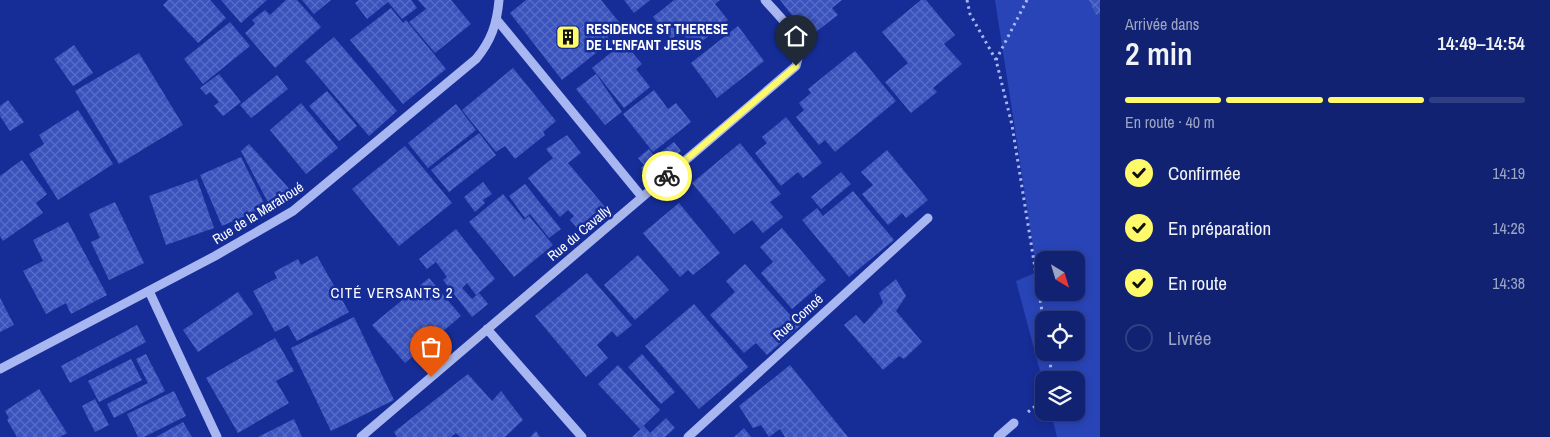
<!DOCTYPE html>
<html lang="fr">
<meta charset="utf-8">
<style>
body{margin:0;font-family:"Archivo Narrow",sans-serif;background:#1e2f79;color:#f1f3f6;height:100vh;display:flex;flex-direction:column;font-size:19px;white-space:nowrap}
*{box-sizing:border-box;margin:0}
p{font-size:16px;color:#9ca4c3}
.icon{flex:none;width:28px;height:28px;fill:none;stroke:currentColor;stroke-width:2;stroke-linecap:round;stroke-linejoin:round}
.map{position:relative;flex:1;overflow:hidden}
.details{display:flex;flex-direction:column;background:#102271;width:450px}
.details>*{flex:none}
.needle{width:32px;rotate:142deg}
.controls{position:absolute;left:1035px;top:251px;display:grid;gap:10px}
.controls a{display:grid;place-items:center;width:50px;height:50px;border-radius:10px;background:#102271;box-shadow:0 2px 8px #0003,0 0 0 1px #303f84;font-size:25px}
.pin{position:absolute;display:grid;place-items:center;width:42px;height:42px;color:#fff;margin:-51px -21px;border-radius:50% 50% 50% 0;rotate:-45deg;box-shadow:0 0 5px #0007}
.pin .icon{rotate:45deg}
.courier{position:absolute;display:grid;place-items:center;width:50px;height:50px;margin:-25px;border:4px solid #fffa69;border-radius:50%;background:#fff;color:#222;box-shadow:0 1px 6px #0007}
.head em{font-style:normal;font-weight:600}
.head div{display:flex;flex-direction:column-reverse}
.head{display:flex;align-items:center;justify-content:space-between;height:85px;padding:0 25px}
h1{font-size:32px;font-weight:600;line-height:38px}
.bar{display:grid;grid-template-columns:repeat(4,1fr);gap:8px 5px;align-content:center;height:60px;padding:0 25px}
.bar i{height:6px;border-radius:4px;background:#303f84}
.bar .active{background:#fffa69}
.bar p{grid-column:span 4}
ol{padding:0 25px;list-style:none}
li{display:flex;align-items:center;gap:15px;height:55px}
li p{margin-inline-start:auto}
li .icon{padding:5px;border-radius:50%;background:#fffa69;color:#111;stroke-width:4}
li:last-child{color:#9ca4c3}
li i{width:28px;height:28px;border:2px solid #303f84;border-radius:50%}
main{display:flex;flex:1;min-height:0}
.map>svg:first-child{display:block}
.grass{fill:#2944b6;fill-rule:evenodd}
.building{fill:url(#building-cross-hatch)}
.lines{fill:none;stroke-linecap:round;stroke-linejoin:round}
.path{stroke:#a8b7f2;stroke-width:3;stroke-dasharray:2.5 4;stroke-linecap:butt}
.minor{stroke:#a8b7f2;stroke-width:9}
.done{stroke:#adb6db;stroke-width:5;stroke-dasharray:0 9}
.route{stroke:#fffa69;stroke-width:6}
.labels{text-anchor:middle;dominant-baseline:central;stroke-width:5;stroke-linejoin:round;paint-order:stroke}
.poi-label{font-size:14px;font-weight:bold;fill:#fff;stroke:#162d97;text-anchor:start}
.street-label{font-size:14px;fill:#fff;stroke:#162d97}
.neighbourhood-label{font-size:15px;letter-spacing:1px;fill:#fff;stroke:#162d97}
</style>
<main>
<div class="map">
<svg width="1100" height="437" viewBox="0 0 1100 437">
<defs>
<pattern id="building-cross-hatch" width="8" height="8" patternUnits="userSpaceOnUse" patternTransform="scale(1.25)"><rect width="8" height="8" fill="#3a53bd"/><path d="M0 0l8 8M0 8l8-8" fill="none" stroke="#586dc7"/></pattern>
</defs>
<rect width="100%" height="100%" fill="#162d97"/>
<path class="grass" d="M995,0H1100V437H1057L1051,413L1076,412V380H1044V386L1016,281L1037,272ZM1044,260H1076V292H1044ZM1044,320H1076V352H1044Z"/>
<path class="building" d="M168,0H210L226,18L198,43L163,5Z
M221,0H267L241,23Z
M286,0H297L321,27L275,68L245,33L255,24L252,20L265,10L270,15Z
M302,0H331L314,14Z
M359,0H411L417,8L402,19L388,2L367,19L355,3Z
M418,0H451L471,24L435,53L409,22L426,9Z
M526,0H601L619,22L605,33L611,41L562,80L510,13Z
M624,0H650L634,13Z
M674,0H720L715,4L728,20L694,48L681,31L671,39L653,17Z
M780,0H842L832,8L838,15L809,37Z
M921,0H926L955,35L944,44L962,64L933,88L937,92L911,113L885,82L908,63L882,32Z
M1089,0H1100V13L1096,15Z
M391,8L403,23L406,20L446,69L403,104L350,40Z
M230,22L250,46L203,84L184,59Z
M738,26L764,61L717,98L691,63Z
M334,37L397,111L369,136L305,61Z
M74,45L93,73L73,86L54,59Z
M627,46L642,64L636,69L650,87L624,108L592,68L618,47L621,50Z
M855,51L896,101L835,152L825,140L819,145L796,117L804,110L799,103L811,93L808,89Z
M139,53L183,125L119,164L75,91Z
M513,68L556,121L543,132L545,135L515,159L505,146L496,152L462,110Z
M219,74L241,102L223,116L214,106L219,102L210,92L206,95L200,88Z
M596,74L622,112L605,125L576,89Z
M277,75L288,89L251,118L240,105Z
M654,90L668,109L676,103L691,122L653,152L623,114Z
M327,91L357,126L339,141L309,106Z
M8,100L24,122L10,131L0,116V106Z
M301,103L338,148L306,174L270,130Z
M456,104L476,130L428,168L408,143Z
M78,110L113,164L58,200L29,154L44,144L39,135Z
M786,117L822,163L803,178L798,172L781,186L755,153L767,143L762,137Z
M479,133L496,155L449,192L431,170Z
M567,135L581,153L568,163L605,207L578,229L570,220L574,216L568,210L560,217L528,178L553,158L546,149Z
M674,142L681,151L648,177L641,168L644,165L638,158L649,149L655,157Z
M740,143L781,194L770,202L783,217L763,233L752,220L734,234L692,183Z
M249,144L293,193L272,210L241,151Z
M405,146L452,203L399,246L352,189Z
M887,150L928,200L906,218L902,213L888,225L862,194L873,185L861,172Z
M241,157L266,207L222,226L200,175Z
M22,160L47,194L36,203L43,213L3,241L0,236V176Z
M841,172L851,184L821,209L811,197Z
M197,179L214,228L166,245L149,196Z
M483,182L492,194L483,200L485,203L475,212L464,197Z
M525,184L561,229L549,238L530,214L525,218L509,196Z
M853,191L894,240L849,277L802,220L817,208L823,216Z
M503,194L524,220L529,216L553,245L514,277L469,222Z
M115,202L144,263L109,280L91,242L100,238L89,214Z
M679,203L720,253L693,275L688,270L680,277L643,233Z
M68,222L107,295L71,314L66,303L46,314L23,271L43,261L33,240Z
M782,228L826,280L792,309L761,273L773,262L760,247Z
M456,229L495,279L476,295L467,283L462,288L472,299L479,293L488,304L472,317L443,280L447,277L436,262L427,269L419,259Z
M638,255L669,290L635,320L604,285Z
M317,256L349,312L297,341L288,325L275,332L253,291L277,278L274,272L298,259L301,265Z
M745,264L800,326L767,355L756,343L744,353L710,315L735,292L726,281Z
M587,273L632,325L617,337L612,331L597,345L608,358L586,377L535,316Z
M429,278L461,316L405,363L372,325Z
M896,279L906,296L896,311L922,342L904,359L899,356L883,370L844,325L856,315L864,324L883,303L879,293Z
M238,292L253,314L198,352L183,330Z
M0,298L14,325L0,332Z
M694,304L748,367L699,409L645,346Z
M354,317L394,400L331,431L291,348Z
M137,325L146,342L70,383L61,366Z
M275,338L294,371L276,381L289,403L238,433L206,378Z
M146,354L165,391L114,418L107,404L148,383L136,359Z
M642,354L675,392L661,404L628,367Z
M131,359L142,380L99,402L88,381Z
M618,365L660,410L640,429L598,384Z
M790,365L848,437H785L780,429L769,437L761,425L753,428L739,406Z
M468,374L492,401L501,391L523,420L505,437H460L456,433L451,437H397L394,432Z
M39,389L67,433L60,437H17L7,420L9,418L5,411Z
M174,391L186,416L144,437H138L127,414Z
M95,399L109,425L95,432L82,406Z
M666,418L675,428L665,437H632L644,426L650,433Z
M294,419L302,437H258Z
M183,422L192,437H156Z
M744,428L751,437H734Z
M536,431L540,437H530Z"/>
<g class="lines">
<path class="path" d="M967,0L970,14L996,60
M1027,0L996,60L1012,125L1044,324
M1048,352L1053,380
M1028,412L1044,399"/>
<path class="minor" d="M497,20L642,197
M149,291L217,437
M487,329L582,437
M0,369L215,256L293,211L476,59C491,41 497,24 499,0
M361,437L796,66C806,38 782,20 765,0
M688,437L928,218
M998,437L1014,423"/>
</g>
<g class="lines">
<path class="done" d="M431,377L667,176"/>
<path class="route" d="M667,176L796,66"/>
</g>
<defs>
<g id="building-square" transform="scale(1.25)"><rect x="-9" y="-9" width="18" height="18" rx="4" fill="#fffa69" stroke="#162d97"/><path d="M-4-6H4V6H1V3H-1V6H-4ZM-2.5-4.3h1.7v1.8h-1.7ZM.8-4.3h1.7v1.8H.8ZM-2.5-1h1.7V.8h-1.7ZM.8-1h1.7V.8H.8Z" fill="#111"/></g>
</defs>
<g fill-rule="evenodd">
<use href="#building-square" x="568" y="37"/>
</g>
<g class="labels">
<g class="poi-label">
<text x="586" y="29">RESIDENCE ST THERESE<tspan x="586" dy="16">DE L'ENFANT JESUS</tspan></text>
</g>
<g class="street-label">
<text transform="translate(258 213) rotate(-32)">Rue de la Marahoué</text>
<text transform="translate(579 233) rotate(-40)">Rue du Cavally</text>
<text transform="translate(798 317) rotate(-42)">Rue Comoé</text>
</g>
<g class="neighbourhood-label">
<text x="392" y="292">CITÉ VERSANTS 2</text>
</g>
</g>
</svg>
<div class="controls">
<a><svg class="needle" viewBox="-14 -14 28 28"><path d="M0-13l5 13h-10z" fill="#e53935"/><path d="M0 13l5-13h-10z" fill="#9ca4c3"/></svg></a>
<a><svg class="icon" aria-label="locate" viewBox="0 0 24 24"><circle cx="12" cy="12" r="6"/><path d="M12 2v4M12 18v4M2 12h4M18 12h4"/></svg></a>
<a><svg class="icon" aria-label="layers" viewBox="0 0 24 24"><path d="M12 4l9 5-9 5-9-5zM3 14l9 5 9-5"/></svg></a>
</div>
<div class="pin" style="left:431px;top:377px;background:#ea580c"><svg class="icon" aria-label="bag" viewBox="0 0 24 24"><path d="M5 8h14l-1 12H6zM9 8a3 3 0 0 1 6 0"/></svg></div>
<div class="pin" style="left:796px;top:66px;background:#1f2937"><svg class="icon" aria-label="home" viewBox="0 0 24 24"><path d="M3 11l9-7 9 7M6 9v11h12V9"/></svg></div>
<div class="courier" style="left:667px;top:176px"><svg class="icon" aria-label="bike" viewBox="0 0 24 24"><circle cx="6" cy="16" r="4"/><circle cx="18" cy="16" r="4"/><path d="M6 16l4-8h5l3 8M10 8l3 8H6M13 5h3"/></svg></div>
</div>
<section class="details">
<div class="head"><div><h1>2 min</h1><p>Arrivée dans</p></div><em>14:49–14:54</em></div>
<div class="bar"><i class="active"></i><i class="active"></i><i class="active"></i><i></i><p>En route · 40 m</p></div>
<ol>
<li><svg class="icon" aria-label="check" viewBox="0 0 24 24"><path d="M5 12l5 5 9-10"/></svg>Confirmée<p>14:19</p></li>
<li><svg class="icon" aria-label="check" viewBox="0 0 24 24"><path d="M5 12l5 5 9-10"/></svg>En préparation<p>14:26</p></li>
<li><svg class="icon" aria-label="check" viewBox="0 0 24 24"><path d="M5 12l5 5 9-10"/></svg>En route<p>14:38</p></li>
<li><i></i>Livrée</li>
</ol>
</section>
</main>
